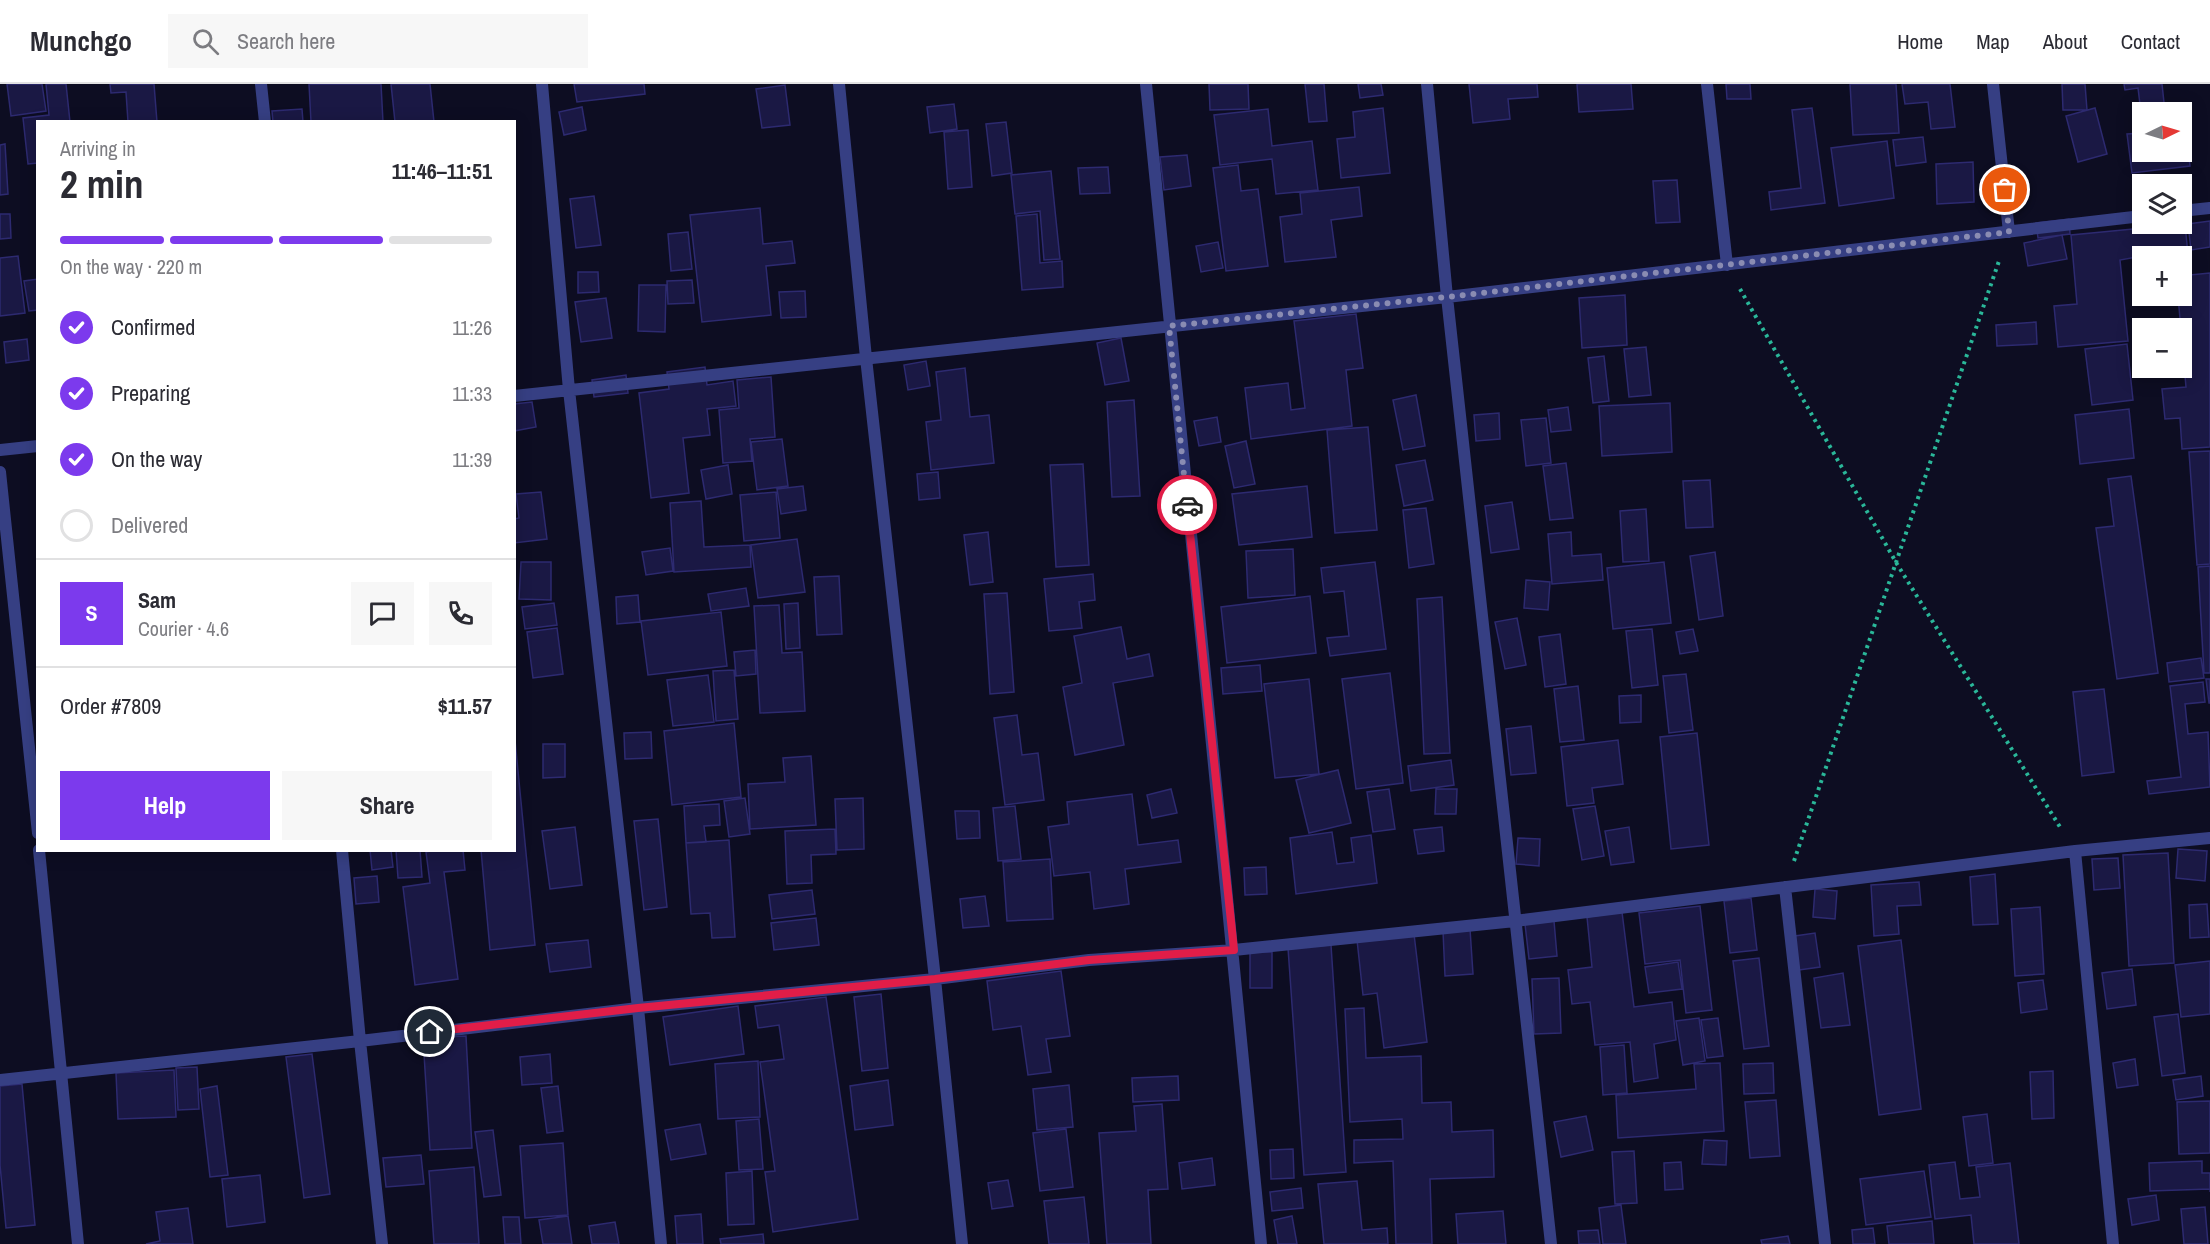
<!DOCTYPE html>
<meta charset="utf-8">
<style>
body{margin:0;font-family:"Archivo Narrow",sans-serif;background:#f7f7f7;color:#2b2b33;height:100vh;display:flex;flex-direction:column;font-size:22px;white-space:nowrap}
*{box-sizing:border-box;margin:0}
p{font-size:20px;color:#7c7c81}
.icon{flex:none;width:33px;height:33px;fill:none;stroke:currentColor;stroke-width:2;stroke-linecap:round;stroke-linejoin:round}
.map{position:relative;flex:1;overflow:hidden}
.sheet{position:absolute;left:36px;top:36px;width:480px;height:732px;display:flex;flex-direction:column;background:#fff;border-radius:0px;box-shadow:0 3px 15px #0003}
.sheet>*{flex:none}
.needle{width:39px;rotate:85deg}
.buttons{position:absolute;left:2132px;top:18px;display:grid;gap:12px}
.buttons a{display:grid;place-items:center;width:60px;height:60px;border-radius:0px;background:#fff;box-shadow:0 3px 15px #0003;font-size:30px}
.pin{position:absolute;display:grid;place-items:center;width:51px;height:51px;color:#fff;margin:-26px;border:3px solid #fff;border-radius:50%;box-shadow:0 2px 6px #0007}
.courier{position:absolute;display:grid;place-items:center;width:60px;height:60px;margin:-30px;border:4px solid #e11d48;border-radius:50%;background:#fff;color:#222;box-shadow:0 2px 8px #0007}
.summary em{font-style:normal;font-weight:700}
.summary div{display:flex;flex-direction:column-reverse}
.summary{display:flex;align-items:center;justify-content:space-between;height:102px;padding:0 24px}
h1{font-size:39px;font-weight:700;line-height:45px}
.bar{display:grid;grid-template-columns:repeat(4,1fr);gap:9px 6px;align-content:center;height:72px;padding:0 24px}
.bar i{height:8px;border-radius:4px;background:#e1e1e2}
.bar .selected{background:#7c3aed}
.bar p{grid-column:span 4}
.line{display:flex;align-items:center;gap:15px;padding:0 24px;border-top:2px solid #e1e1e2}
.line div{flex:1}
.round{display:grid;place-items:center;flex:none;width:63px;height:63px;border-radius:0px;background:#f7f7f7}
ol{padding:0 24px;list-style:none}
li{display:flex;align-items:center;gap:18px;height:66px}
li p{margin-inline-start:auto}
li .icon{padding:6px;border-radius:50%;background:#7c3aed;color:#fff;stroke-width:4}
li:last-child{color:#7c7c81}
li i{width:33px;height:33px;border:3px solid #e1e1e2;border-radius:50%}
.action{display:flex;gap:12px;margin-top:auto;padding:12px 24px}
.action a{flex:1;height:69px;border-radius:0px;background:#7c3aed;color:#fff;font-size:24px;font-weight:700;line-height:69px;text-align:center}
.action a+a{background:#f7f7f7;color:#2b2b33}
header{display:flex;align-items:center;gap:36px;box-sizing:border-box;height:84px;padding:0 30px;background:#fff;border-bottom:2px solid #e1e1e2}
header strong{font-size:28px}
nav{display:flex;gap:33px;margin-inline-start:auto;font-size:21px}
.search{width:420px;height:54px;background:#f7f7f7;display:flex;align-items:center;gap:15px;box-sizing:border-box;padding:0 21px;border-radius:0px;color:#7c7c81;font-size:22px}
.map>svg:first-child{display:block}
.building{fill:#1a1844;stroke:#2d2a70;stroke-width:1.5}
.lines{fill:none;stroke-linecap:round;stroke-linejoin:round}
.path{stroke:#2ab799;stroke-width:4;stroke-dasharray:3 4.5;stroke-linecap:butt}
.minor{stroke:#363f83;stroke-width:12}
.done{stroke:#8a8cb2;stroke-width:6;stroke-dasharray:0 10.8}
.route{stroke:#e11d48;stroke-width:8}
</style>
<header>
<strong>Munchgo</strong>
<div class="search"><svg class="icon" aria-label="search" viewBox="0 0 24 24"><circle cx="10" cy="10" r="6"/><path d="M15 15l6 6"/></svg>Search here</div>
<nav><a>Home</a><a>Map</a><a>About</a><a>Contact</a></nav>
</header>
<div class="map">
<svg width="2210" height="1160" viewBox="0 0 2210 1160">
<rect width="100%" height="100%" fill="#0d0d22"/>
<path class="building" d="M7,0H42L46,27L11,32Z
M46,0H66L70,38H38V79L28,80L23,34L49,31Z
M110,0H154L157,38H128L126,8L111,9Z
M309,0H381L383,38H311Z
M391,0H430L434,38H395Z
M574,0H644L645,10L577,18Z
M1209,0H1248L1249,25L1210,26Z
M1305,0H1324L1327,37L1309,38Z
M1358,0H1381L1383,11L1360,14Z
M1469,0H1537L1538,13L1508,15L1510,35L1473,39Z
M1577,0H1631L1633,25L1579,28Z
M1726,0H1750L1751,15H1727Z
M1850,0H1896L1899,49L1853,51Z
M1902,0H1950L1955,43L1931,45L1928,18L1905,20Z
M2062,0H2085L2087,26H2063Z
M2124,0H2162L2165,28H2142V37L2138,4L2125,6Z
M785,1L790,41L762,44L756,5Z
M954,20L957,45L930,49L927,23Z
M582,23L586,46L564,51L559,28Z
M1383,24L1390,89L1341,94L1337,55L1355,53L1353,28Z
M1812,24L1825,119L1771,126L1769,108L1801,104L1792,26Z
M2095,24L2107,70L2078,78L2066,32Z
M302,25L303,38H273L272,27Z
M1268,25L1272,62L1312,57L1318,106L1276,110L1272,75L1220,81L1214,31Z
M1006,38L1012,89L992,92L986,40Z
M968,46L972,103L948,105L944,48Z
M2142,49V68H2181V54H2187L2190,82L2132,89L2127,50Z
M1923,53L1926,78L1896,82L1893,56Z
M1887,57L1894,114L1839,122L1831,64Z
M5,60L8,110L0,111V61Z
M1187,71L1191,102L1164,106L1160,73Z
M1973,78L1974,118L1937,120L1936,80Z
M1238,81L1241,107L1258,105L1268,182L1226,187L1213,84Z
M1108,83L1110,109L1080,110L1078,84Z
M1051,87L1060,175L1044,176L1040,127L1015,130L1011,91Z
M1677,96L1680,138L1656,139L1653,97Z
M1359,103L1362,132L1331,136L1336,173L1285,178L1280,133L1302,130L1300,109Z
M594,112L601,161L576,164L570,115Z
M760,124L763,160L792,157L795,179L766,182L771,231L702,238L690,131Z
M0,130H10L11,154L0,155Z
M1037,130L1040,179L1062,177L1063,203L1022,206L1016,132Z
M2069,135L2070,150L2038,154L2036,139Z
M2210,137V163L2191,166L2188,140Z
M2185,140L2190,191L2210,189V363L2182,365L2180,334L2165,335L2162,305L2186,303L2178,212H2181V172H2142L2120,176L2128,257L2058,263L2054,222L2077,220L2071,151Z
M688,148L692,185L671,187L668,150Z
M2062,151L2067,175L2028,182L2024,159Z
M1218,158L1223,184L1201,188L1196,162Z
M18,172L25,229L0,232V174Z
M578,188H598L599,208L578,209Z
M38,195V226L29,227L24,197Z
M692,196L694,219L668,220L667,197Z
M639,201H666L665,248L638,247Z
M805,207L806,233L781,234L779,208Z
M1625,211L1627,261L1582,264L1579,214Z
M606,214L612,254L581,258L575,218Z
M1356,230L1363,284L1346,286L1352,342L1251,355L1245,304L1288,299L1291,326L1305,324L1294,237Z
M2036,238L2037,260L1997,262L1996,241Z
M1121,254L1129,297L1105,301L1097,259Z
M27,255L29,276L6,279L4,258Z
M2127,260L2133,316L2092,321L2085,265Z
M1646,263L1651,311L1629,313L1624,265Z
M1604,272L1609,317L1593,319L1588,274Z
M926,277L930,302L908,306L904,281Z
M705,283L707,301L733,297L736,322L707,325L710,351L683,354L689,409L651,414L639,309L669,305L667,288Z
M965,284L970,333L989,331L994,379L931,386L926,338L941,336L936,288Z
M626,291L628,309L594,313L592,296Z
M771,293L775,353L750,355L752,377L723,379L719,326L739,324L737,296Z
M1416,311L1425,362L1403,366L1393,316Z
M1134,316L1140,412L1112,413L1107,318Z
M532,318L536,343L514,347V320Z
M1670,319L1672,368L1602,372L1599,322Z
M1568,323L1571,346L1551,348L1548,326Z
M2129,325L2134,374L2080,380L2075,331Z
M1499,329L1500,355L1476,357L1474,331Z
M1217,333L1221,358L1199,362L1194,337Z
M1546,334L1551,379L1526,382L1521,336Z
M1368,343L1377,446L1335,449L1327,346Z
M782,355L788,402L757,406L751,358Z
M1246,357L1255,400L1234,404L1225,362Z
M2210,367V480L2197,481L2189,368Z
M1425,376L1433,416L1404,422L1396,381Z
M1566,379L1573,434L1550,436L1543,382Z
M1083,380L1089,481L1056,483L1050,381Z
M728,381L732,410L706,415L701,386Z
M938,388L940,414L919,416L917,390Z
M2131,392L2158,589L2117,595L2096,444L2114,442L2108,395Z
M1710,396L1713,443L1686,444L1683,397Z
M803,402L806,426L781,430L777,405Z
M1307,402L1312,453L1239,461L1232,410Z
M541,408L547,455L514,459V435L519,434L516,410Z
M776,408L780,454L744,457L740,411Z
M701,417L704,463L750,461L751,483L674,488L670,419Z
M1512,418L1519,465L1491,469L1485,422Z
M1426,424L1434,480L1409,484L1403,426Z
M1646,425L1649,477L1623,478L1620,427Z
M988,448L993,498L970,501L964,451Z
M1571,448L1572,472L1601,470L1603,496L1552,500L1548,450Z
M797,455L805,508L758,514L751,461Z
M670,464L673,487L646,491L642,468Z
M1293,465L1295,511L1248,514L1246,467Z
M1715,468L1723,532L1699,536L1690,472Z
M521,478H551V516L519,515Z
M1375,478L1386,565L1330,572L1327,554L1349,552L1344,507L1324,509L1321,484Z
M1664,478L1671,539L1613,545L1607,484Z
M2210,482V589H2204L2198,483Z
M1093,490L1095,516L1079,518L1082,544L1049,547L1044,495Z
M839,492L842,550L817,551L814,493Z
M1526,496L1550,498L1548,526L1524,524Z
M746,504L749,522L711,527L708,510Z
M1007,509L1014,608L990,610L984,510Z
M638,511L640,538L617,540L616,513Z
M1310,512L1316,569L1227,579L1221,523Z
M1442,513L1450,669L1424,670L1417,515Z
M554,519L557,541L525,545L522,523Z
M798,519L800,564L786,565L784,520Z
M779,521L782,569L802,568L805,627L760,629L754,522Z
M721,528L727,582L648,591L641,537Z
M1517,534L1526,581L1505,585L1495,538Z
M1121,543L1127,575L1149,570L1153,592L1113,599L1124,661L1075,671L1063,603L1082,599L1074,552Z
M557,544L563,590L533,594L527,548Z
M1652,545L1658,601L1632,604L1626,547Z
M1693,545L1698,567L1680,570L1676,548Z
M1560,550L1566,600L1545,603L1539,553Z
M755,566L756,590L736,592L734,568Z
M2201,574L2204,594L2169,598L2167,579Z
M1260,581L1262,607L1223,610L1221,584Z
M734,586L738,635L716,637L713,587Z
M1390,589L1403,699L1356,705L1342,595Z
M1686,590L1693,646L1669,649L1663,592Z
M708,591L714,638L673,642L667,596Z
M1309,595L1319,690L1275,694L1264,600Z
M2206,595H2210V619H2209Z
M2203,598L2205,618L2185,620L2188,650L2208,648L2210,703L2149,710L2147,697L2181,693L2170,602Z
M1578,602L1584,656L1560,658L1554,605Z
M2104,605L2114,688L2082,692L2073,608Z
M1641,611V638L1620,639L1619,612Z
M1017,631L1022,671L1038,669L1044,716L1005,721L994,634Z
M734,639L741,713L672,721L664,647Z
M1531,642L1536,689L1511,691L1506,645Z
M514,646L535,861L490,866L481,766H514Z
M651,648L652,674L625,675L624,649Z
M1697,649L1709,761L1671,765L1660,653Z
M1618,656L1623,700L1592,704L1594,719L1567,722L1561,663Z
M543,660H565V693L543,694Z
M811,672L816,741L750,745L748,700L785,698L783,674Z
M1451,676L1454,701L1411,707L1408,682Z
M1338,686L1351,739L1309,749L1296,696Z
M1171,705L1177,729L1152,734L1147,711Z
M1389,705L1395,745L1373,748L1367,708Z
M1436,705H1457L1456,730H1435Z
M1132,710L1138,761L1178,756L1181,778L1125,785L1129,820L1094,825L1090,788L1054,792L1048,743L1069,740L1067,718Z
M745,714L750,750L729,753L724,717Z
M863,714L864,765L837,766L835,715Z
M719,720L720,741L704,742L706,758L686,759L684,722Z
M1015,722L1021,775L998,777L993,724Z
M1595,722L1604,772L1582,776L1573,725Z
M955,727H979L980,754L957,755Z
M658,735L667,823L644,826L634,737Z
M575,743L582,801L550,805L542,747Z
M1442,743L1444,767L1418,770L1414,746Z
M1629,743L1634,778L1611,781L1605,747Z
M835,745L836,770L811,771L812,799L787,800L785,747Z
M1332,748L1337,780L1354,778L1351,754L1371,751L1377,799L1296,810L1290,754Z
M1518,754L1540,755L1539,782L1516,780Z
M729,756L735,853L712,854L710,829L691,830L686,759Z
M2178,765L2207,767L2205,797L2176,794Z
M370,766H391L393,783L372,786Z
M396,766H420L422,793L398,794Z
M435,766H463L465,786L444,788L458,895L415,901L403,803L430,799L426,768Z
M2168,769L2174,879L2129,882L2123,771Z
M2118,774L2120,804L2094,806L2092,775Z
M1050,775L1053,835L1007,837L1003,778Z
M1266,783L1267,810L1245,811L1244,784Z
M1995,790L1998,840L1973,841L1970,793Z
M377,792L379,818L356,820L354,794Z
M1919,798L1921,821L1897,822L1899,850L1874,852L1871,801Z
M1815,805L1837,807L1835,835L1813,833Z
M812,806L815,830L772,835L769,811Z
M985,812L989,842L963,844L960,815Z
M1751,814L1757,866L1730,869L1724,817Z
M2207,820L2209,853L2190,854L2189,821Z
M1700,822L1712,926L1686,929L1680,876L1645,880L1639,829Z
M2040,823L2044,890L2015,892L2011,825Z
M1622,828L1634,923L1672,918L1676,956L1654,960L1658,994L1634,998L1630,958L1595,961L1590,918L1572,920L1568,886L1592,883L1587,833Z
M816,834L819,861L774,866L771,839Z
M1554,837L1557,872L1529,875L1525,840Z
M1470,845L1473,890L1445,892L1443,847Z
M1815,849L1820,883L1792,887L1788,853Z
M1414,850L1427,958L1384,964L1377,909L1363,911L1357,856Z
M588,856L591,883L550,888L546,860Z
M1901,856L1921,1025L1879,1031L1858,862Z
M1331,861L1346,1088L1304,1091L1288,864Z
M1250,868H1272V904H1250Z
M1759,874L1769,962L1744,965L1733,877Z
M2210,877V930L2181,933L2175,881Z
M1678,878L1682,905L1649,909L1645,883Z
M2132,885L2136,921L2107,925L2102,889Z
M1061,887L1070,952L1046,955L1051,988L1028,991L1021,942L993,946L987,897Z
M1843,889L1850,941L1821,944L1814,894Z
M1559,894L1561,949L1534,950L1532,895Z
M2043,896L2047,925L2021,929L2018,899Z
M881,910L888,984L862,987L854,913Z
M826,913L858,1135L773,1148L765,1088L775,1087L760,978L784,975L779,941L758,944L755,922Z
M738,922L744,970L670,981L663,933Z
M1364,924L1366,974L1421,972L1422,1019L1451,1018L1452,1048L1493,1046L1494,1093L1430,1095L1432,1160H1396L1393,1077L1354,1079V1056L1403,1055L1402,1035L1350,1038L1345,925Z
M2178,930L2185,989L2162,992L2154,933Z
M1699,934L1705,977L1683,981L1676,937Z
M1718,934L1723,972L1707,974L1701,936Z
M466,952L472,1064L430,1066L423,954Z
M1624,961L1627,1009L1603,1011L1600,963Z
M312,970L330,1110L304,1114L286,973Z
M550,970L552,999L522,1001L520,973Z
M2135,975L2138,1001L2117,1004L2113,979Z
M758,977L760,1033L718,1035L715,980Z
M1720,979L1724,1047L1618,1054L1616,1011L1696,1005L1694,980Z
M1773,979L1774,1009L1744,1010L1743,980Z
M197,983L199,1025L178,1026L176,984Z
M174,986L176,1033L118,1035L116,989Z
M2053,987L2054,1034L2032,1035L2030,988Z
M1178,992L1179,1016L1133,1018L1132,994Z
M2201,992L2203,1012L2176,1016L2173,996Z
M888,996L893,1041L855,1046L850,1002Z
M22,1000L35,1141L6,1144L0,1081V1002Z
M1069,1001L1073,1043L1037,1046L1033,1005Z
M217,1002L228,1091L210,1093L200,1005Z
M558,1002L563,1047L547,1049L541,1004Z
M1776,1016L1780,1072L1750,1074L1745,1018Z
M2210,1017V1069L2179,1070L2177,1018Z
M1162,1020L1168,1105L1148,1106L1151,1160H1107L1099,1049L1136,1047L1134,1022Z
M1987,1030L1993,1079L1969,1082L1963,1033Z
M1586,1032L1593,1066L1561,1073L1554,1038Z
M759,1035L763,1085L739,1086L736,1037Z
M700,1040L706,1070L671,1076L665,1046Z
M1066,1045L1073,1103L1040,1107L1033,1049Z
M493,1046L501,1111L484,1113L475,1048Z
M1704,1056L1727,1057L1726,1081L1702,1080Z
M563,1059L568,1131L525,1134L520,1062Z
M1293,1065L1294,1094L1271,1095L1270,1066Z
M1634,1067L1637,1119L1615,1120L1612,1068Z
M421,1071L424,1100L386,1103L383,1074Z
M1212,1074L1215,1101L1182,1105L1179,1079Z
M2202,1077V1089H2210V1108V1105L2150,1107L2149,1079Z
M1681,1078L1683,1105L1665,1106L1664,1079Z
M1955,1078L1960,1115L1980,1113L1976,1083L2010,1079L2019,1160H1974L1971,1131L1935,1135L1929,1081Z
M474,1083L479,1160H434L429,1087Z
M752,1087L754,1140L728,1141L726,1089Z
M1924,1087L1931,1133L1866,1141L1860,1095Z
M260,1091L265,1138L227,1143L222,1095Z
M1008,1096L1013,1122L992,1125L988,1099Z
M1357,1097L1362,1146L1387,1144L1388,1160H1324L1318,1100Z
M1301,1104L1303,1124L1272,1127L1270,1108Z
M2156,1111L2159,1136L2132,1141L2128,1115Z
M1084,1113L1089,1160H1049L1044,1117Z
M1621,1121L1626,1160H1603L1599,1124Z
M2205,1123L2208,1160H2184L2181,1125Z
M188,1124L193,1160H146L160,1157L156,1128Z
M1503,1127L1506,1160H1458L1456,1130Z
M701,1130L703,1160H677L675,1132Z
M568,1132L572,1160H543L539,1136Z
M1292,1132L1297,1160H1278L1274,1136Z
M503,1133H519L521,1160H505Z
M1932,1137L1934,1160H1889L1887,1142Z
M615,1138L619,1160H592L589,1142Z
M1873,1144L1875,1160H1853L1852,1146Z
M1598,1146L1600,1160H1579L1578,1147Z
M763,1150L764,1160H721L720,1155Z
M1788,1152L1790,1160H1762L1761,1156Z"/>
<g class="lines">
<path class="path" d="M1740,205L1897,480L2060,743
M1794,777L2000,174"/>
<path class="minor" d="M261,0L265,38
M542,0L569,306L638,924L661,1160
M839,0L866,274L935,895L962,1160
M1146,0C1183,387 1225,773 1261,1160
M1427,0L1447,213L1551,1160
M1707,0L1727,181
M1993,0L2009,148
M2181,127L2210,124
M514,312L1447,213L2142,132
M0,366L38,362
M0,388L38,749
M39,766L78,1160
M342,766L360,957L382,1160
M2075,767L2113,1160
M1785,803L1825,1160
M0,996L360,957L638,924L935,895L1089,876L1234,866L1515,837L2075,767L2210,754"/>
</g>
<g class="lines">
<path class="done" d="M1187,421L1169,242L1447,213L2009,148L2005,106"/>
<path class="route" d="M430,948L638,924L935,895L1089,876L1234,866L1187,421"/>
</g>
</svg>
<div class="buttons">
<a><svg class="needle" viewBox="-14 -14 28 28"><path d="M0-13l5 13h-10z" fill="#e53935"/><path d="M0 13l5-13h-10z" fill="#7c7c81"/></svg></a>
<a><svg class="icon" aria-label="layers" viewBox="0 0 24 24"><path d="M12 4l9 5-9 5-9-5zM3 14l9 5 9-5"/></svg></a>
<a>+</a>
<a>−</a>
</div>
<div class="pin" style="left:2005px;top:106px;background:#ea580c"><svg class="icon" aria-label="bag" viewBox="0 0 24 24"><path d="M5 8h14l-1 12H6zM9 8a3 3 0 0 1 6 0"/></svg></div>
<div class="pin" style="left:430px;top:948px;background:#1f2937"><svg class="icon" aria-label="home" viewBox="0 0 24 24"><path d="M3 11l9-7 9 7M6 9v11h12V9"/></svg></div>
<div class="courier" style="left:1187px;top:421px"><svg class="icon" aria-label="car" viewBox="0 0 24 24"><path d="M5 17H2v-5l4-1 3-4h7l3 4 3 1v5h-3M9 17h6M6 11h13"/><circle cx="7" cy="17" r="2"/><circle cx="17" cy="17" r="2"/></svg></div>
<section class="sheet">
<div class="summary"><div><h1>2 min</h1><p>Arriving in</p></div><em>11:46–11:51</em></div>
<div class="bar"><i class="selected"></i><i class="selected"></i><i class="selected"></i><i></i><p>On the way · 220 m</p></div>
<ol>
<li><svg class="icon" aria-label="check" viewBox="0 0 24 24"><path d="M5 12l5 5 9-10"/></svg>Confirmed<p>11:26</p></li>
<li><svg class="icon" aria-label="check" viewBox="0 0 24 24"><path d="M5 12l5 5 9-10"/></svg>Preparing<p>11:33</p></li>
<li><svg class="icon" aria-label="check" viewBox="0 0 24 24"><path d="M5 12l5 5 9-10"/></svg>On the way<p>11:39</p></li>
<li><i></i>Delivered</li>
</ol>
<div class="line" style="height:108px"><b class="round" style="background:#7c3aed;color:#fff">S</b><div><b>Sam</b><p>Courier · 4.6</p></div><a class="round"><svg class="icon" aria-label="chat" viewBox="0 0 24 24"><path d="M4 5h16v11H9l-5 4z"/></svg></a><a class="round"><svg class="icon" aria-label="phone" viewBox="0 0 24 24"><path d="M5 4h4l2 5-3 2q2 4 5 5l2-3 5 2v4C11 20 4 13 5 4z"/></svg></a></div>
<div class="line" style="height:78px"><div>Order #7809</div><b>$11.57</b></div>
<div class="action"><a>Help</a><a>Share</a></div>
</section>
</div>
